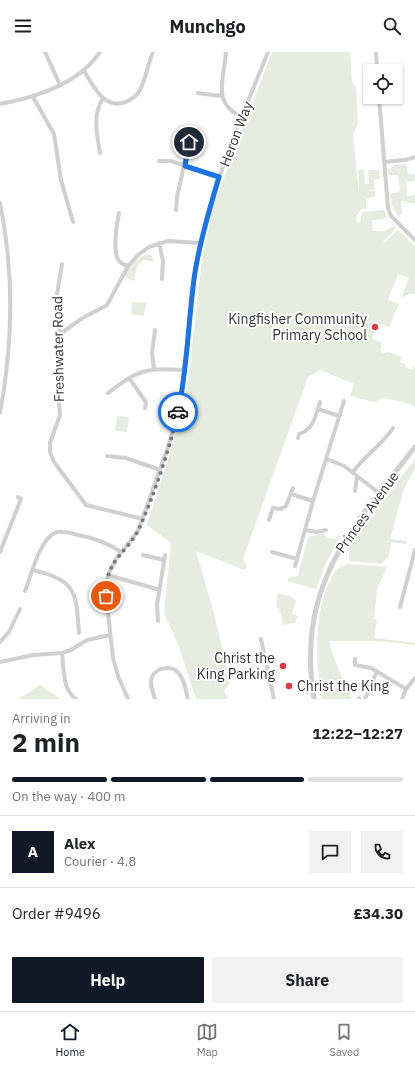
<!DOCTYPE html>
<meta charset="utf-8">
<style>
body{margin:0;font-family:"IBM Plex Sans",sans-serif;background:#f2f2f2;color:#202124;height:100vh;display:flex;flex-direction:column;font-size:15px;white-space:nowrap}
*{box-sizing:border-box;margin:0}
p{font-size:13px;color:#757577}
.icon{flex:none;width:22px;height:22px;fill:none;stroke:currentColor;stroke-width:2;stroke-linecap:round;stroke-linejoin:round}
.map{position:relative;height:647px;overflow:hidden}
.side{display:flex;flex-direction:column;background:#fff;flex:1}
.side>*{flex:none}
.controls{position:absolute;left:363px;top:12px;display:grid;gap:8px}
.controls a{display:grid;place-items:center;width:40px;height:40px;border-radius:0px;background:#fff;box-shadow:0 1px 3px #0004;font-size:20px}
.pin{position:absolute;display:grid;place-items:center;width:34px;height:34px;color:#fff;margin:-17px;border:2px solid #fff;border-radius:50%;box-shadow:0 1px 4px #0007}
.courier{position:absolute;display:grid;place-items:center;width:40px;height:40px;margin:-20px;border:3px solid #1a73e8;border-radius:50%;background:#fff;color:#222;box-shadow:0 1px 5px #0007}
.head em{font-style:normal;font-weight:700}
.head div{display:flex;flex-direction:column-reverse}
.head{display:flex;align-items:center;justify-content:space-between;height:68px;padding:0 12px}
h1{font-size:26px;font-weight:700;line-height:30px}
.bar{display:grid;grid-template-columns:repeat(4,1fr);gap:6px 4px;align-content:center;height:48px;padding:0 12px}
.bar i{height:5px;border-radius:3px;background:#e0e0e0}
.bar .selected{background:#111827}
.bar p{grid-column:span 4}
.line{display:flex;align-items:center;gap:10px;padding:0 12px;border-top:1px solid #e0e0e0}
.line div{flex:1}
.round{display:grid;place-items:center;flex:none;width:42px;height:42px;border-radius:0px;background:#f2f2f2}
.action{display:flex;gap:8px;margin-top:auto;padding:8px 12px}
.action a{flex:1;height:46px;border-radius:0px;background:#111827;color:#fff;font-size:16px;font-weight:700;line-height:46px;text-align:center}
.action a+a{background:#f2f2f2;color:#202124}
header{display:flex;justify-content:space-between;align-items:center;height:52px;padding:0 12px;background:#fff;font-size:18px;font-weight:700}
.tab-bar{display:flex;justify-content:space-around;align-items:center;height:56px;border-top:1px solid #e0e0e0;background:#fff;font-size:11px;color:#757577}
.tab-bar a{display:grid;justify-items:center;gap:2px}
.tab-bar .selected{color:#111827}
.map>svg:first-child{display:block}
.green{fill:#e6ecdf}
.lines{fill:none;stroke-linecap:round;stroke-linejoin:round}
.minor{stroke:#d0d0d0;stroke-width:4}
.tertiary{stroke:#d0d0d0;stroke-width:5}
.done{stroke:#7a7a7a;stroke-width:4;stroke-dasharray:0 7.2}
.route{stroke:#1a73e8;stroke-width:5}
.poi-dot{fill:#e63946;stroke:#fff;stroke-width:1.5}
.labels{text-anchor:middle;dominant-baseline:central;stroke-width:4;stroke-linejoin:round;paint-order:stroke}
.street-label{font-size:14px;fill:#333;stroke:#fff}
.poi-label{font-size:14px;fill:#333;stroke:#fff;text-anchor:end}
</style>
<header><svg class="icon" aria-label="menu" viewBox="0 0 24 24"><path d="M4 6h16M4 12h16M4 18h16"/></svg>Munchgo<svg class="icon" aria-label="search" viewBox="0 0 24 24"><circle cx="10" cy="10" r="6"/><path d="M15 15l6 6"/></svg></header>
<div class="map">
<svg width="415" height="647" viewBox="0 0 415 647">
<rect width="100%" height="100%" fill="#fff"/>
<path class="green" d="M272,0H350L352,30L356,35L358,72L353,82L359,143L358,118H364L365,132H369L368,118H379L380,127L374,128L375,138L364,139H375V144L366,147V157H361L356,165L357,171H360L362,160L384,158L387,165L382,167L372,168L373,179H384L394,174L396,176L383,190L384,191L398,178L415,194V242H409L401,246L409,226L398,222L388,247L399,252L389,275L377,271L372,287L382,291L380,298L383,301L389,300L402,305L400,310L406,313L405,315L412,318L415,312V355L407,351L384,346L374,350L350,344L354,332L320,318L308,325L243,507L247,514L244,518L196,499L215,565L230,630L224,639L228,647H196L178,592L164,561L171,491L147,473L168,408L187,338L202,207L213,155Z
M406,112L408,122H415V129L407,130L406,126L407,144L415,143V159L414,151H406L405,149H401L402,162L398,164L392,154L390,142L400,139L398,123H389L388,118L394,113Z
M148,202L152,204L154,209L144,208L137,214L134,229L123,225C130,214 136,205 148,202Z
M132,250L146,251L144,264L131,262Z
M117,364L129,365L127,380L115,379Z
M415,407V416L404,437L390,487L407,489L406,492L391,490L389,504L382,512L349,509V494Z
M324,481L327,486L339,487L325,513L316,537L287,529L289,525L298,524L308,485Z
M348,512L387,515L377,538L374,567L377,568L374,586L415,591V593L377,589H329C331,600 346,637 353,647H322C315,610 313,553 335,520C337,516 344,514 348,512Z
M278,541L290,544L296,549L292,562L298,564L295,571L283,573L281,561H278L280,557L276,555Z
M40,633L61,647H18Z"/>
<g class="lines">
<path class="minor" d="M45,0L60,33
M226,0C224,28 211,52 243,65
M376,0L377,19
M84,19C94,35 104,58 126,50C132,47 137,44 140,38C146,26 148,12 153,0
M198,41L221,44
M33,45L54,82L61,128L73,170
M379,45L388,156L391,164L415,188
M0,52C37,45 78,32 100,0
M100,101C97,82 92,64 103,46
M159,109H171L219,125
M384,110L405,108L415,105
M0,151C14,220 13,292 0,361
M176,158L177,145L189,91L196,77
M119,161C117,170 112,201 119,209C121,211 125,213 128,214
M159,191L163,209L162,227
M62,212L56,248L60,282L59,311L57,329L60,363L50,391V400L54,410L86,453L143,467
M60,282L81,267L107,253L128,214L138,203L149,195L168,189L200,191
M154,317L152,301L155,278
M129,326L146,350L145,356
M108,341C140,317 144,316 184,318
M318,357L339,364
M298,386L299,382C314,378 316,362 320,350
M107,404L126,406L160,418
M327,407L344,414L379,441
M353,420C365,403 382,393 393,376
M355,439L357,424
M291,442L313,449
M269,468L273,456L281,457L286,454L293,436
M306,478L317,480L326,478
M0,500L21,447L18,445
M272,500L297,507
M143,503L164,508
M295,514L313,449L344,349
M33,518C77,529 76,540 79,581
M108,523L160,538
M25,539C31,524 40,485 57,480C64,479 71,481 78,483C94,486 108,491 121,500
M400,555L415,498
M158,569L157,553L165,503
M261,587L274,647
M0,590L9,580L20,557
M62,601C64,617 62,637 76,647
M355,607V613L371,616L406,637
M0,610L33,603L62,601L71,598L87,588L110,583
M359,646V647
M128,647L118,624L113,606L107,552L106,536L108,523L116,507L138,479L169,392L181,345L195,220L207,164L229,96L268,0
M155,647C153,640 149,632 152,625C157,614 174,613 180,623C185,630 186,639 188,647
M365,647L377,619
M402,647L406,637L415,626"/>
<path class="tertiary" d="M314,647C296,534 350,478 415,395"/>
</g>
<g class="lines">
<path class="done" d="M106,544C105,505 128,503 140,474C155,441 170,395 178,360"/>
<path class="route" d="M178,360C188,314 188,267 195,220C200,188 210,156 219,125L185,114L189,90"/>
</g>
<g class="poi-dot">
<circle cx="375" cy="275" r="4"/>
<circle cx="283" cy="614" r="4"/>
<circle cx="289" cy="634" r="4"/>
</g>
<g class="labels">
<g class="street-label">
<text transform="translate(236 82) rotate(-69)">Heron Way</text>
<text transform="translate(58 297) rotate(-91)">Freshwater Road</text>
<text transform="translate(367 460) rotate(-54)">Princes Avenue</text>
</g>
<g class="poi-label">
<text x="367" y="267">Kingfisher Community<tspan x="367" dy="16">Primary School</tspan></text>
<text x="275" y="606">Christ the<tspan x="275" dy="16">King Parking</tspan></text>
<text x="297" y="634" text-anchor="start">Christ the King</text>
</g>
</g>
</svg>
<div class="controls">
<a><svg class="icon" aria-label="locate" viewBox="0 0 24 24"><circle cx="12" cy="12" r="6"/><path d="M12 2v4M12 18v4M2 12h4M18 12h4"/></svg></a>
</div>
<div class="pin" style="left:106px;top:544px;background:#ea580c"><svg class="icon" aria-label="bag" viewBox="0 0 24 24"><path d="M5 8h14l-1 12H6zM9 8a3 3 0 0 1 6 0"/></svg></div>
<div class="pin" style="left:189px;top:90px;background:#1f2937"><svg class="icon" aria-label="home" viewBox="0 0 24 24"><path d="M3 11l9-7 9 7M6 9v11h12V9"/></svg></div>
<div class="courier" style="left:178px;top:360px"><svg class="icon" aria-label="car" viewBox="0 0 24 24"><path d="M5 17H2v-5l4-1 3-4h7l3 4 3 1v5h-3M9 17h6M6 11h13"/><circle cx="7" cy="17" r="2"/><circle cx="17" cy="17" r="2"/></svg></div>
</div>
<section class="side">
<div class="head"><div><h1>2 min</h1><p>Arriving in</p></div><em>12:22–12:27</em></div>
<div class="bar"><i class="selected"></i><i class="selected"></i><i class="selected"></i><i></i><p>On the way · 400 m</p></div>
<div class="line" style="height:72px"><b class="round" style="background:#111827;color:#fff">A</b><div><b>Alex</b><p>Courier · 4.8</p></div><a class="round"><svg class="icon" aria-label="chat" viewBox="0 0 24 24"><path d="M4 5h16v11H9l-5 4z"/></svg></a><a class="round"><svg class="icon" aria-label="phone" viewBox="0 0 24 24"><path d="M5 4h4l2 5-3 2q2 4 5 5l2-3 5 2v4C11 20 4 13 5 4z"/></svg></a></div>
<div class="line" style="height:52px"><div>Order #9496</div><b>£34.30</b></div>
<div class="action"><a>Help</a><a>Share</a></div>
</section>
<nav class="tab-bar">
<a class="selected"><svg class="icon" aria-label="home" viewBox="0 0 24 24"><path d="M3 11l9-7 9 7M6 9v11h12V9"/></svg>Home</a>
<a><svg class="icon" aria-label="map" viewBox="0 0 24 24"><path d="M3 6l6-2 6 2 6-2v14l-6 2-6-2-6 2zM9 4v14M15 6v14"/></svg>Map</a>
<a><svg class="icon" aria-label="saved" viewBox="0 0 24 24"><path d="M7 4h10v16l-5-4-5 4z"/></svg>Saved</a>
</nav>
